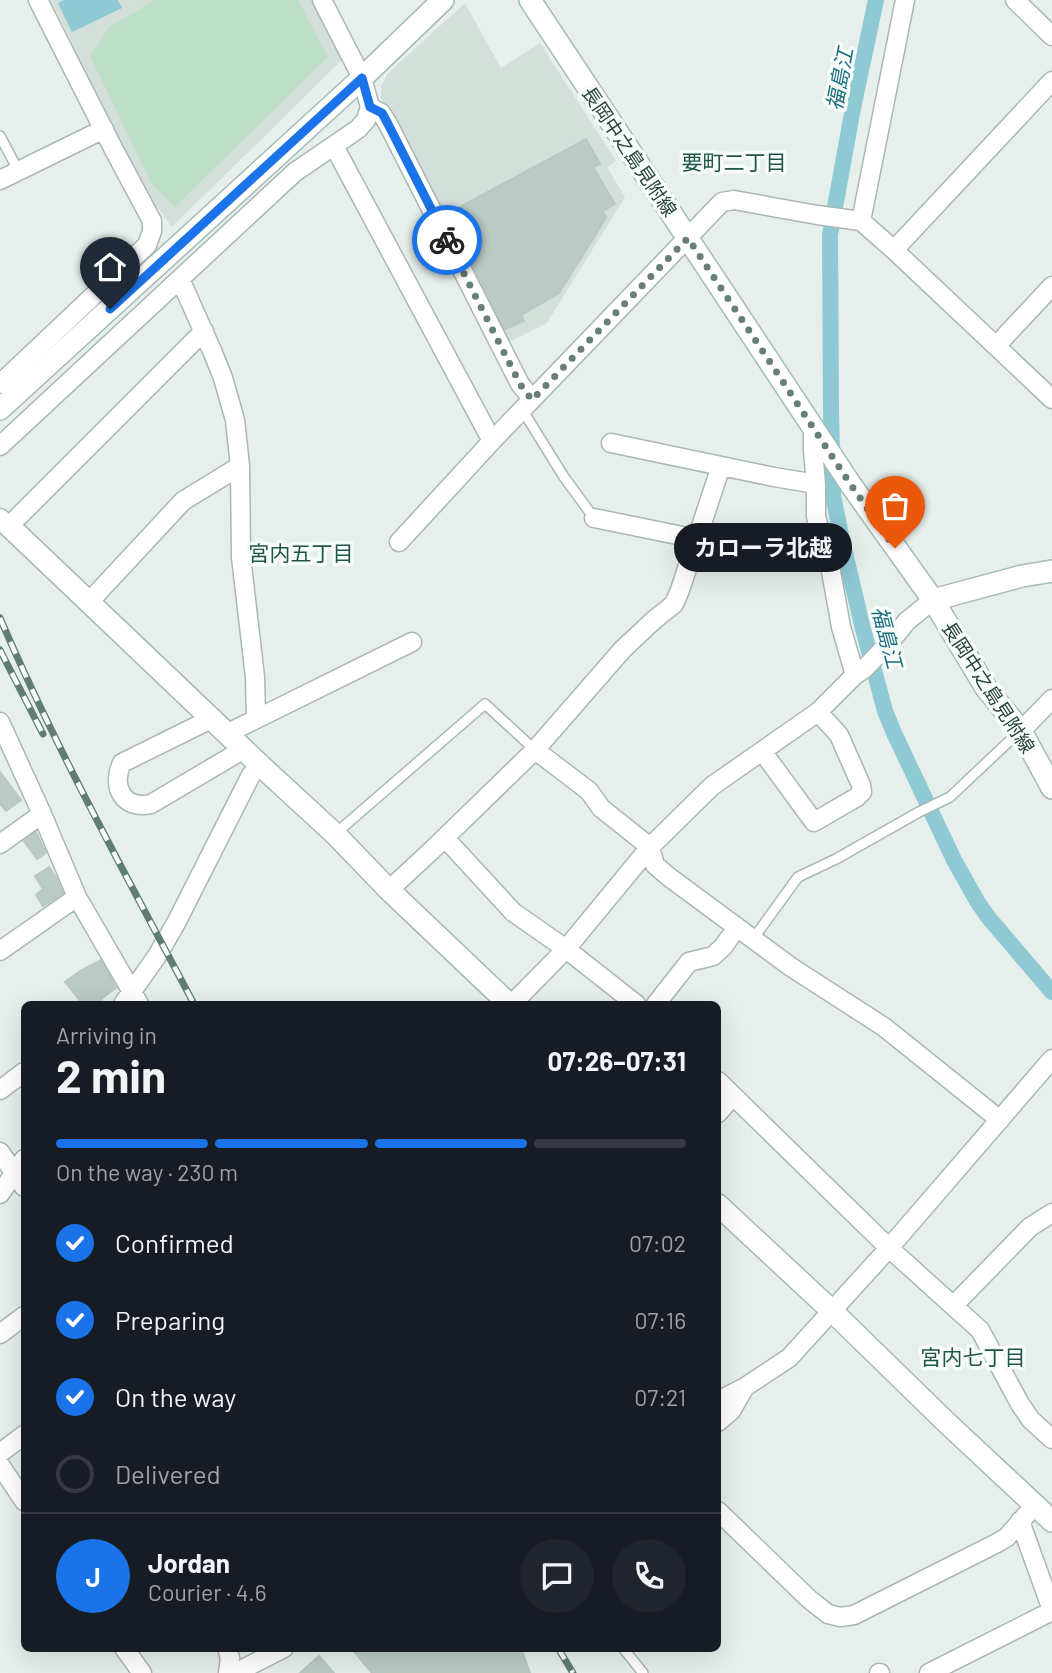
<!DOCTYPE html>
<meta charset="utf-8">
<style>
body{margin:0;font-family:Barlow,"Noto Sans JP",sans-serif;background:#20242c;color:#f1f3f6;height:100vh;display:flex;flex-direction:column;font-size:26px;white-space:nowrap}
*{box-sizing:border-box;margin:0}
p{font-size:23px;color:#9ea1a6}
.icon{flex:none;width:38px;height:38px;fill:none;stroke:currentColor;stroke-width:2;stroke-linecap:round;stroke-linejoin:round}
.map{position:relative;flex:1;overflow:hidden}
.side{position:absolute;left:21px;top:1001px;width:700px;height:651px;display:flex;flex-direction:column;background:#171b24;border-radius:10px;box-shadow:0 7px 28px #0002}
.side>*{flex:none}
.pin{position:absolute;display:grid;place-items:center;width:60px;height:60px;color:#fff;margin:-72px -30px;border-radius:50% 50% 50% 0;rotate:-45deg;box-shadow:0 0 7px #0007}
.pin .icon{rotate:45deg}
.courier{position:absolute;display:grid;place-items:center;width:70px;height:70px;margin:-35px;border:5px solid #1a73e8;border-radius:50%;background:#fff;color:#222;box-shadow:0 2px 9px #0007}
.bubble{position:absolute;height:49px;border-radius:24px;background:#171b24;box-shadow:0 7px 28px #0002;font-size:23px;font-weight:700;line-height:49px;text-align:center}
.summary em{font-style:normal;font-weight:700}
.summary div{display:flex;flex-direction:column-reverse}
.summary{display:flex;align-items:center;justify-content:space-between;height:119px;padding:0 35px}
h1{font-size:46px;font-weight:700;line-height:52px}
.bar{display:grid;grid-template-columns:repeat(4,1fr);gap:10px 7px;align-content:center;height:84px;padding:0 35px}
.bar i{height:9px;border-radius:5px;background:#363941}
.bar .current{background:#1a73e8}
.bar p{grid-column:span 4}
.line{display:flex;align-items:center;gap:18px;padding:0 35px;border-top:2px solid #363941}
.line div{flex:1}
.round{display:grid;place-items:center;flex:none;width:74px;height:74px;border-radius:37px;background:#20242c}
ol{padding:0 35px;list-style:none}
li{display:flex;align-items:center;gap:21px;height:77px}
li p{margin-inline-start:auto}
li .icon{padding:7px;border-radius:50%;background:#1a73e8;color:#fff;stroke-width:4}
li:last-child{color:#9ea1a6}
li i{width:38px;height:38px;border:4px solid #363941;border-radius:50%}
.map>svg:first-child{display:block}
.built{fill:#d4dfda}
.green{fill:#bfe0c8}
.water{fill:#8ec9d4}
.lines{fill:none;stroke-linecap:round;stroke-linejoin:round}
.canal{stroke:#8ec9d4;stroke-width:16}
.building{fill:#bbcac4;stroke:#b8c9c2;stroke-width:2}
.lane-casing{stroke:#a8b8b2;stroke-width:12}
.street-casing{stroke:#a8b8b2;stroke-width:21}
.secondary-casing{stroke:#a4bbb3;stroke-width:24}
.lane{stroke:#fff;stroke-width:9}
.street{stroke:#fff;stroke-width:18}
.secondary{stroke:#fff;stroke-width:21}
.rail-casing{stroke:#5f7d75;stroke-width:7}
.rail{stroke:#f7fbf9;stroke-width:4.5;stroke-dasharray:13;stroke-linecap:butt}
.done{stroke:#687f78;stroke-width:7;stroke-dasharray:0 12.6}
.route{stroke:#1a73e8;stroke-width:9}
.labels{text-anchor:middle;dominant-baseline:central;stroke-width:7;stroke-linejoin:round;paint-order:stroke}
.street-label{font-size:19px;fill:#24423a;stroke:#f7fbf9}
.water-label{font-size:21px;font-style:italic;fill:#1c6f80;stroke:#f7fbf9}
.neighbourhood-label{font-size:21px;fill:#1f5548;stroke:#f7fbf9}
</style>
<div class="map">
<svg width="1052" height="1673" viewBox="0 0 1052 1673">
<rect width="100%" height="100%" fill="#e6efeb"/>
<path class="built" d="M51,0H315L345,57L172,227L145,191Z
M465,3L501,68L540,43L616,161L607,167L625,197L547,323L505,344L381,99V86L388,73Z"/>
<path class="green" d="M155,0H298L328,57L175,207L151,183L90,56L109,27Z"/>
<path class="water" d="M64,0H118L122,8L72,32L58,3Z"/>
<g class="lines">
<path class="canal" d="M876,0L853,108L830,235L831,412L833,495L842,540L863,629L885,711L894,733L954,860L977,901L988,917L1052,992"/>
</g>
<path class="building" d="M586,139L600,164L593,167L615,204L603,211L606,218L559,293L521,315L524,321L505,329L447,214Z
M0,772L21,800L6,811L0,804Z
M36,832L46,853L37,859L24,841Z
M49,867L57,879L63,893L43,906L36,895L43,889L35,876Z
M101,960L116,988L101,999L104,1004H83L65,982L80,971Z
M351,1648H521L530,1673H372Z
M319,1656L334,1673H300Z"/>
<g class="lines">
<g class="lane-casing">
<path id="lane" d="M0,136L18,170
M523,411L564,477L594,518
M335,834L485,704L535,750
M753,939L798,877L836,859L919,812L950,797L1020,731
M623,1648L643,1673"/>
</g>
<g class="street-casing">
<path id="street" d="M1015,0L1052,36
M370,107L381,113L388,124L520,384L532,399
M334,146L492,441
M0,180L104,129
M861,221L905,0
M894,250L1052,81
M180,279L213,353L223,378L235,420L240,466L241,557L255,677L256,718
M996,346L1052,286
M0,384L147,245L152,231V221L114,150L38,0
M813,426V450L816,484V517L829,560L841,627L855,675
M611,443L774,477L816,484
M0,446L295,172L358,129L366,120L370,107L362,78L322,0
M0,518L9,526L204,331
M594,518L697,539L818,561L829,560
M399,542L492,441L722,202L734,200L817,215L861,221L894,250L1052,399
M89,602L183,501L240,466
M213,718L122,763C111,787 123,810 151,804L244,749
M0,722L42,814L77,897L139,1004
M1021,731L1052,699
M228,733L412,642
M535,750L589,791L601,808L650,847L655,865L669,877L791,967L884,1027L1000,1120
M762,751L814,822L857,797L862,792L861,785L839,735L818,712
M445,838L513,912L566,949L636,1004
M0,844L42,814
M389,890L431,851L535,750L623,649L654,620L674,604L680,590L721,466
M0,951L77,897
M123,1004L157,956L176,923L251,775L260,765
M512,1004L566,949L650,847L712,786L818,712L855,675L864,669L889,643L907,621L933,600
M656,1004L689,962L713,956L723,947L737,927
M718,1081L889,1248L980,1330L1020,1404L1031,1420L1052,1439
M0,1090L24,1072
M718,1113L733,1096
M0,1152L24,1187
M0,1194L24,1159
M954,1305L1030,1227L1052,1213
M0,1334L24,1316
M718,1401L745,1387L789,1358L889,1248L1052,1059
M718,1422L731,1411L745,1387
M0,1453L24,1435
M0,1465L24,1501
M718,1511L809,1599L828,1614L840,1617L854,1615L997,1543L1007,1537L1035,1505
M1020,1521L1052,1610
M124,1648L142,1673
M227,1648L230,1658L228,1673
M235,1673L284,1648
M879,1673H880
M929,1673L1052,1611"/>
</g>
<g class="secondary-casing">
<path id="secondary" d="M530,0L851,485L933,600L986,688L1021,731L1052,788
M0,409L362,78L443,0
M9,526L260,765L335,834L389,890L509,1004
M933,600L1022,576L1052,571
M718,1205L832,1311L947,1423L1052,1521"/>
</g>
<use href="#lane" class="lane"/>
<use href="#street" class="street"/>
<use href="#secondary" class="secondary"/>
<g class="rail-casing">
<path id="rail" d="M0,618C57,751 127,877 194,1004
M0,650L43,734
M558,1648L573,1673"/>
</g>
<use href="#rail" class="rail"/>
</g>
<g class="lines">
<path class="done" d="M447,240L520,384L532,400L688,238L851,485L895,548"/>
<path class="route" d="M110,309L362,78L370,107L382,113L388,124L447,240"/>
</g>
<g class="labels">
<g class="street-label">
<text transform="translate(630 151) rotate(56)">長岡中之島見附線</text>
<text transform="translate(989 687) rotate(57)">長岡中之島見附線</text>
</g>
<g class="water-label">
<text transform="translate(839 79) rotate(-79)">福島江</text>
<text transform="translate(888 637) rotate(75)">福島江</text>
</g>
<g class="neighbourhood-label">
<text x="734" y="161">要町二丁目</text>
<text x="301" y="552">宮内五丁目</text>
<text x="973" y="1356">宮内七丁目</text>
</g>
</g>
</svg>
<div class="pin" style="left:895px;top:548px;background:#ea580c"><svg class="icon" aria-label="bag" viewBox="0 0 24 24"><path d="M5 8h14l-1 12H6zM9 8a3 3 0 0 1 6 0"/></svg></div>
<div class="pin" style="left:110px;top:309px;background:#1f2937"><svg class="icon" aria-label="home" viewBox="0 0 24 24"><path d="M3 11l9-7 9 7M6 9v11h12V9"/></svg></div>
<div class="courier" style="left:447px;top:240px"><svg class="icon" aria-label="bike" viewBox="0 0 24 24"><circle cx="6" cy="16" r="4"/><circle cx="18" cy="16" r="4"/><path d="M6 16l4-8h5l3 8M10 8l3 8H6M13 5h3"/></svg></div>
<div class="bubble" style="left:674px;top:523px;width:178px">カローラ北越</div>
<section class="side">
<div class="summary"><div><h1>2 min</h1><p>Arriving in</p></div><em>07:26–07:31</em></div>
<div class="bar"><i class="current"></i><i class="current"></i><i class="current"></i><i></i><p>On the way · 230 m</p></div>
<ol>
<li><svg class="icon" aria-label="check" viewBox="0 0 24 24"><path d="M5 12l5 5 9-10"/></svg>Confirmed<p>07:02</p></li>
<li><svg class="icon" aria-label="check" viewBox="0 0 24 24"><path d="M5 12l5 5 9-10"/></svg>Preparing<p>07:16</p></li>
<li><svg class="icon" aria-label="check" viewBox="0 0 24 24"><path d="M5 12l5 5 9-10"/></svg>On the way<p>07:21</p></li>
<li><i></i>Delivered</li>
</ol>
<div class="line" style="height:126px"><b class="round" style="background:#1a73e8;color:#fff">J</b><div><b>Jordan</b><p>Courier · 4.6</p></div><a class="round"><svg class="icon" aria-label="chat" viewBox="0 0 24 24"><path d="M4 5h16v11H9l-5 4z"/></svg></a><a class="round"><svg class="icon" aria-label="phone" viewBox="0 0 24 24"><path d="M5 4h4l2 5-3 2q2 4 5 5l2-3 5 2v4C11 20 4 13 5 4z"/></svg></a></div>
</section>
</div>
